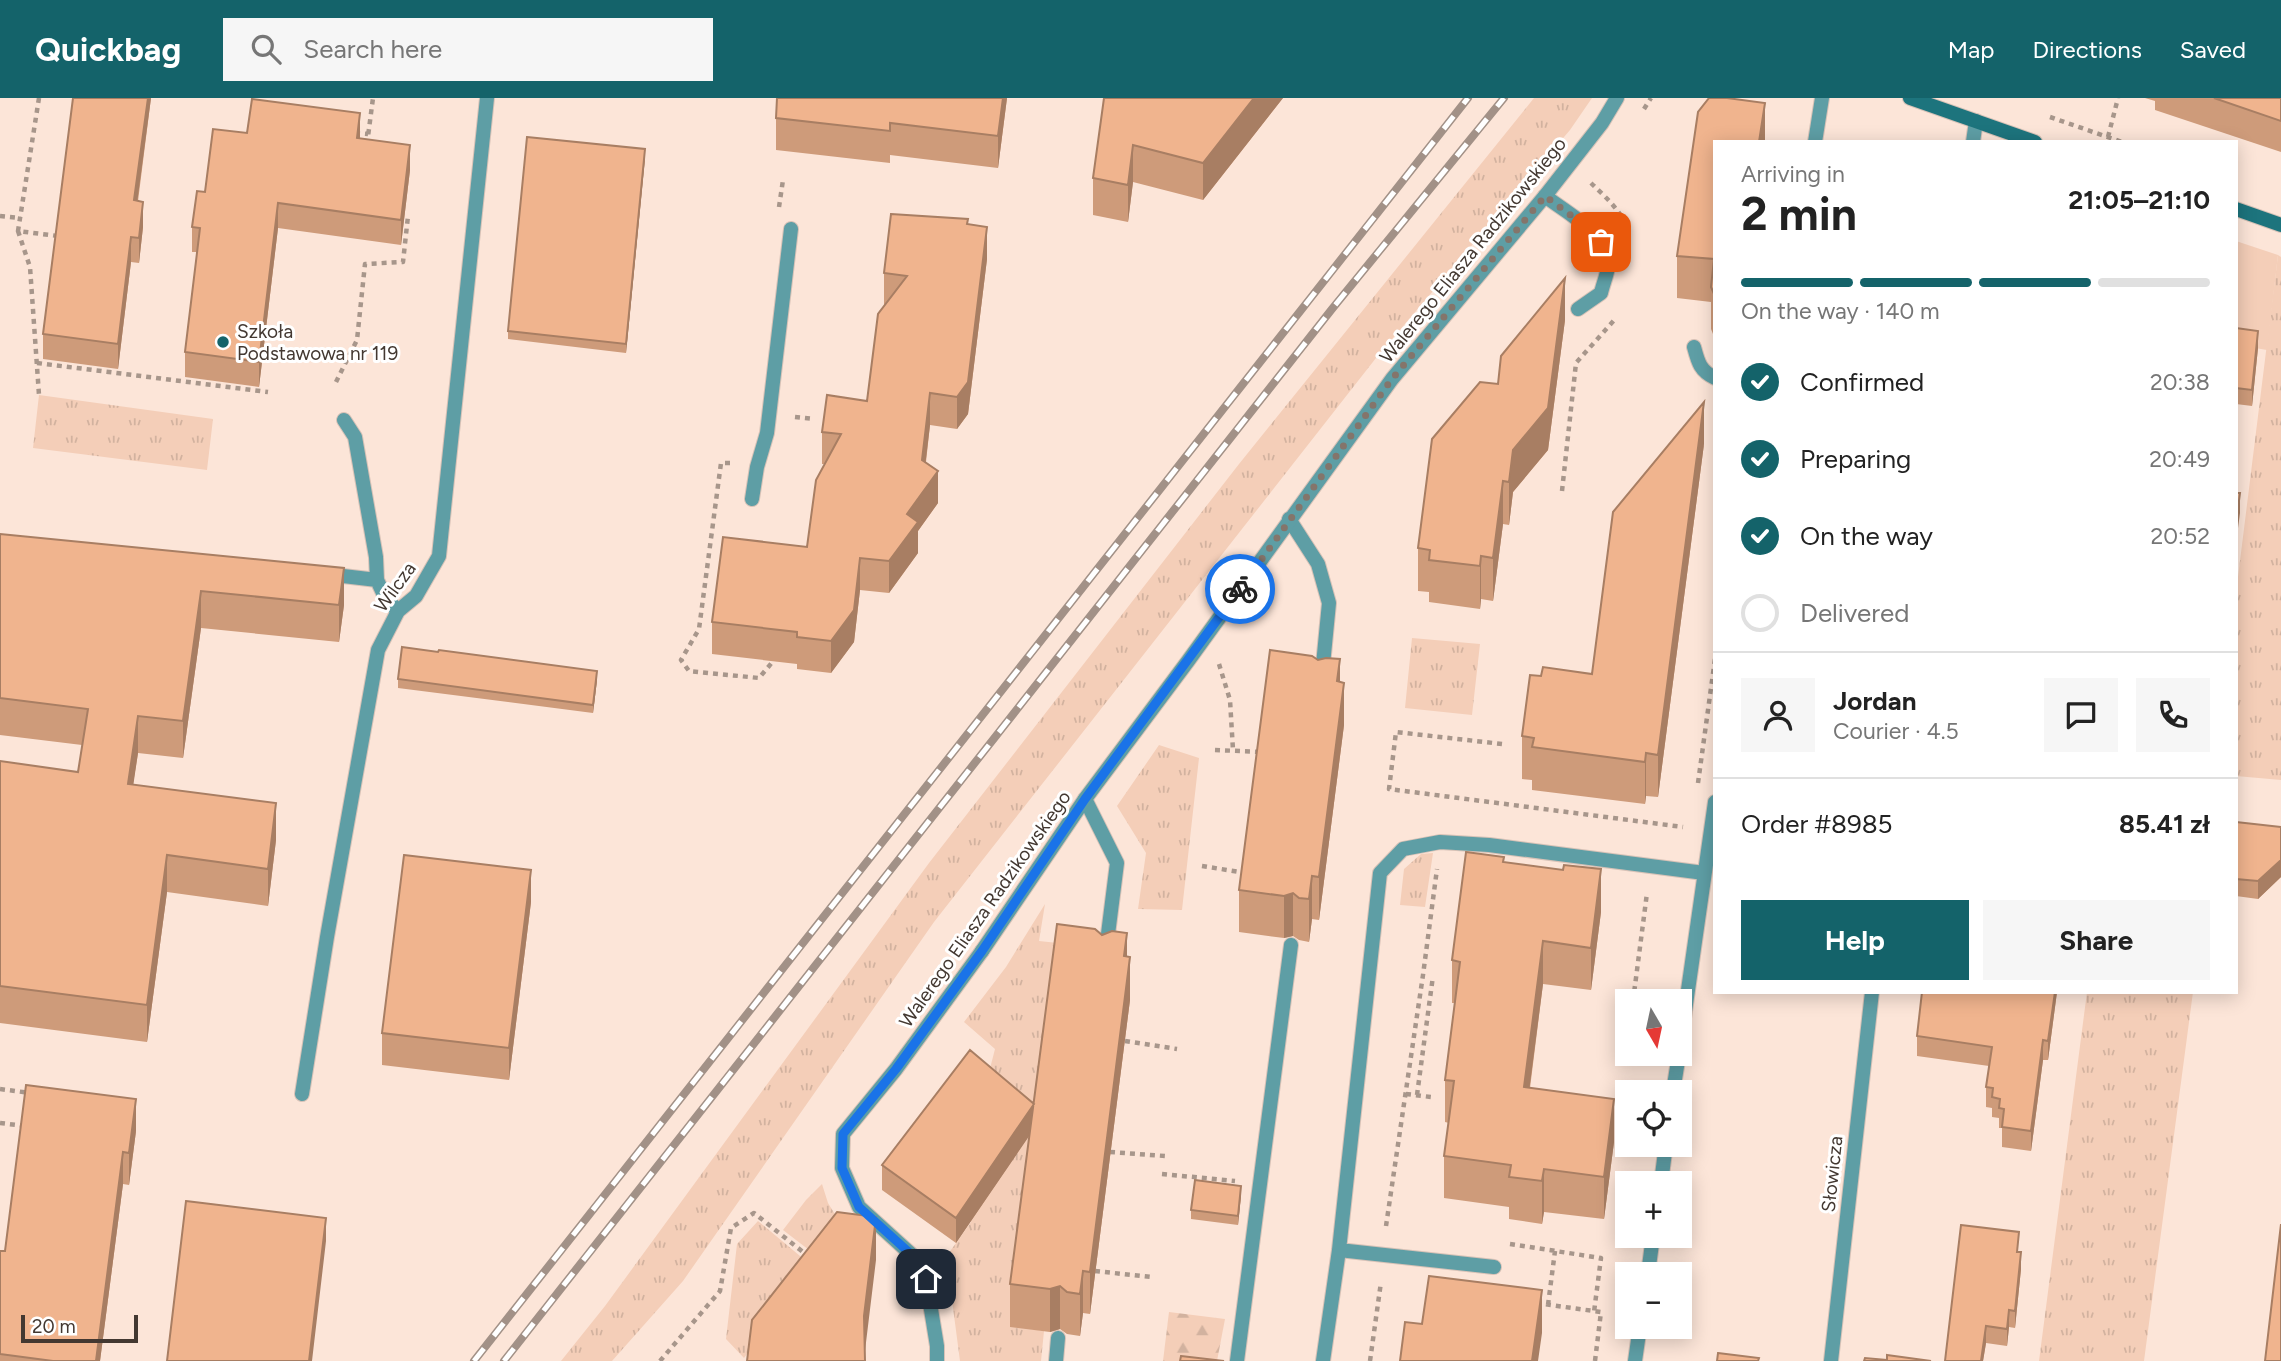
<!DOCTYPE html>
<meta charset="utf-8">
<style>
body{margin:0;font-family:Figtree,sans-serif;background:#f6f6f6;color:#222;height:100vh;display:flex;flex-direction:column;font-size:26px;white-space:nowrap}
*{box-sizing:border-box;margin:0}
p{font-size:23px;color:#767676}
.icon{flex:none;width:38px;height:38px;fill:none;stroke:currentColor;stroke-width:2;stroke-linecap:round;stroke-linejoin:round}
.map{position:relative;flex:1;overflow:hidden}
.drawer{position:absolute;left:1713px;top:42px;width:525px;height:854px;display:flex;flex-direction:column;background:#fff;border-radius:0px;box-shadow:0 4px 18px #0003}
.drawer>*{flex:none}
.needle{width:46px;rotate:171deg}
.tools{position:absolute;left:1615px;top:891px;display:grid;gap:14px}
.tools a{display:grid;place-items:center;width:77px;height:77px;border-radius:0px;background:#fff;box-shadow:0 4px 18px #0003;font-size:35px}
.scale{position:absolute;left:21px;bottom:18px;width:117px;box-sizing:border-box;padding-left:7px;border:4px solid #433831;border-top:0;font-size:19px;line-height:24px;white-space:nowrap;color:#433831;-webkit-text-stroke:5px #fff;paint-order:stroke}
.pin{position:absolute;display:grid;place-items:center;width:60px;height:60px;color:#fff;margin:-30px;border-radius:14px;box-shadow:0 4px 10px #0006}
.courier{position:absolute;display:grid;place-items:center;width:70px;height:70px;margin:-35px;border:5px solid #1a73e8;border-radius:50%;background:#fff;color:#222;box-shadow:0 2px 9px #0007}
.headline em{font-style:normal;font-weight:700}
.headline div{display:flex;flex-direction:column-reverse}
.headline{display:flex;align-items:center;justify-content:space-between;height:119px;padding:0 28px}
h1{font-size:46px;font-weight:700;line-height:52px}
.bar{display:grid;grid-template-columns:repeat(4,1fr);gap:10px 7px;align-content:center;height:84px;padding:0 28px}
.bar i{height:9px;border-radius:5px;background:#e0e0e0}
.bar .active{background:#14636a}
.bar p{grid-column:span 4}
.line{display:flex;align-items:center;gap:18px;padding:0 28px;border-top:2px solid #e0e0e0}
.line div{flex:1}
.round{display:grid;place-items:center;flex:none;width:74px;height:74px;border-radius:0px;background:#f6f6f6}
ol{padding:0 28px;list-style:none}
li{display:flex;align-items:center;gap:21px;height:77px}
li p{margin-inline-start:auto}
li .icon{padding:7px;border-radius:50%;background:#14636a;color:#fff;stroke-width:4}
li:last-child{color:#767676}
li i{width:38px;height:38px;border:4px solid #e0e0e0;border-radius:50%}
.button{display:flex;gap:14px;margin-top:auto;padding:14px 28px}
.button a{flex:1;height:80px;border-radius:0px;background:#14636a;color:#fff;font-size:28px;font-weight:700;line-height:80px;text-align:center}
.button a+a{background:#f6f6f6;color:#222}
header{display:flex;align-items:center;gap:42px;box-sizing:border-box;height:98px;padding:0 35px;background:#14636a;color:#fff}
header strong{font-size:33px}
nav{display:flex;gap:38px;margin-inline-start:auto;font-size:24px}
.search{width:490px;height:63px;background:#f6f6f6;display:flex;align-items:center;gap:18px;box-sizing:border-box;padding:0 24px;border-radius:0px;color:#767676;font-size:26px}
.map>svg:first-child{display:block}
.grass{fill:url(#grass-tufts)}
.forest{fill:url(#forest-firs)}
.garden{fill:#f4ceb8}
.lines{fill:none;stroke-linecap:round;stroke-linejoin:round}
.lane-casing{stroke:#d7c2b7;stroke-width:16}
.street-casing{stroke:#d7c2b7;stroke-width:16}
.secondary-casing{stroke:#d7c2b7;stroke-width:16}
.path{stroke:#a7968b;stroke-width:4.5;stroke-dasharray:5 5;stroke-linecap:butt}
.lane{stroke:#5e9ea5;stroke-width:14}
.street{stroke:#5e9ea5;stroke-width:14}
.secondary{stroke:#1d747d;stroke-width:14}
.rail-casing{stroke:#a29187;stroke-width:8}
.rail{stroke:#fff;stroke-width:5;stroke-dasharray:16;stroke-linecap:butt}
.wall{fill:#ce9b7a}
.shaded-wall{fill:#a87e63}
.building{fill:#f0b48e;stroke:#a87e63;stroke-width:2}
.done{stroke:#84756b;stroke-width:7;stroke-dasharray:0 12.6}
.route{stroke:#1a73e8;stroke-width:9}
.poi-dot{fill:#14636a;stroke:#fff;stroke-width:2.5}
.labels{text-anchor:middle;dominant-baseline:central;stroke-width:6;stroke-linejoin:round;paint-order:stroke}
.street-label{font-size:19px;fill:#433831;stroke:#fff}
.poi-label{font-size:19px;fill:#433831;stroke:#fff;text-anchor:start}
</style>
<header>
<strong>Quickbag</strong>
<div class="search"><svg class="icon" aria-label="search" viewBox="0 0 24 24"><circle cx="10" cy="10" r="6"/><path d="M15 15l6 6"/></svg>Search here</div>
<nav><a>Map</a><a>Directions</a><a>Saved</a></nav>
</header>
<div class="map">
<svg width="2281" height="1263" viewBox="0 0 2281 1263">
<defs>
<pattern id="grass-tufts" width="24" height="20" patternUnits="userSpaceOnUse" patternTransform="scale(1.75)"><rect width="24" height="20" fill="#f4ceb8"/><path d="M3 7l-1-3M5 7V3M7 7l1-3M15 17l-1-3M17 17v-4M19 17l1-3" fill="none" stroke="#d2b29f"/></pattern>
<pattern id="forest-firs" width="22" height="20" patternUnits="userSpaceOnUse" patternTransform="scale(1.75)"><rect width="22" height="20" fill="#f4ceb8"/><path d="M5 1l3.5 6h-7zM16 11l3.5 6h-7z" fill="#d2b29f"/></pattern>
</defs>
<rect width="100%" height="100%" fill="#fce5d8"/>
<path class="grass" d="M1534,0H1592L1570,32L1376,260L934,824L683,1183L612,1263H561L605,1208L929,765L1239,366Z
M2278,157L2281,159V682L2236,678L2237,487Z
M39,297L213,321L207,372L33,350Z
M1412,540L1480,546L1472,617L1405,610Z
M1159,647L1199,660L1182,812L1138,811L1146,755L1117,708Z
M1433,755L1425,809L1400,807L1404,771L1421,756Z
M1045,806L1039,843L1096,849L1011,1228L1044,1233L1041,1263H960L950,1187L941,1166L971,1124L985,990L995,951L964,924L1006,869Z
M2087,894H2193L2144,1263H2039Z
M822,1086L828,1105L836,1118L809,1152L783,1132L806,1102Z
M758,1123L812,1168L744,1260L726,1241L737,1146Z"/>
<path class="forest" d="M1169,1214L1225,1221L1217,1263H1163Z"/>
<path class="garden" d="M2236,143L2278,157L2267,252L2237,247Z"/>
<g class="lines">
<g class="lane-casing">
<path id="lane" d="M1545,98C1568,116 1606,134 1608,167C1608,175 1603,186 1601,195L1578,211
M1694,249C1698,264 1700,273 1715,280
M344,322L355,339L376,459L377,482L385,499L398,513
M752,401L757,369L767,335L791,131
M1289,421L1318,466L1329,505L1322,577
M326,476L377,482
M1085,701L1117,765L1106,852
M1339,1152L1494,1169
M937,1263V1248L926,1181L913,1158L859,1109L842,1070L843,1036L896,971L982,853
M1056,1263L1058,1240
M1237,1263L1291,847
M1323,1263L1339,1152L1380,775L1403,751L1440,744L1489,747L1704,775"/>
</g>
<g class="street-casing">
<path id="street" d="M1815,44L1822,0
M1973,44L1976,23
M982,853L1085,701L1188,563L1392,281L1545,98L1602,25L1617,0
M1680,948L1715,704
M1673,994L1679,956
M302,996L327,839L378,552L398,513L416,498L439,458L487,0
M1661,1085L1666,1046
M1648,1176L1653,1138
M1635,1263L1640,1228
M1831,1263L1872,894"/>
</g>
<g class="secondary-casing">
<path id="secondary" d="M1910,0L2035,44
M2236,111L2281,127"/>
</g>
<path class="path" d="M39,0L18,133L58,138
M1644,11L1651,0
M2050,19L2122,44
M355,35L368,36
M2108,39L2118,0
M367,46L373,0
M1591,85C1606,100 1624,114 1628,136
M779,109L783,82
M0,118L20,120
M18,133L30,169L39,297
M37,265L268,294
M336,284L357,242L365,166L403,164L408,118
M795,319L814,321
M730,365H721L699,531L681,562L689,573L759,580L775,561
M1562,393L1576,265L1616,220
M1219,566L1230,602L1233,652
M1502,646L1396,634L1389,691L1683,729
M1215,652L1263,654
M1698,685L1715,561
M1202,768L1246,775
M1633,903L1647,795
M1125,943L1177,951
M0,991L30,995
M1406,996L1431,999
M1417,997L1433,878
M0,1025L25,1028
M1110,1054L1165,1058
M1162,1076L1235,1083
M1386,1128L1423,877L1437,771
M1510,1146L1601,1160L1594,1214
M1095,1173L1151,1179
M1536,1205L1601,1214L1595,1263
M1548,1207L1555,1153
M660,1263L720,1193L731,1130L754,1115L808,1158
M1370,1263L1381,1184"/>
<use href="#lane" class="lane"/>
<use href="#street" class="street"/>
<use href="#secondary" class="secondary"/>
<g class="rail-casing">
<path id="rail" d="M474,1263L1468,0
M504,1263L1332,211L1504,0"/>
</g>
<use href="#rail" class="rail"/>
</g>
<path class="wall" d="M73,0H151L138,103L143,129L139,165L131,164L118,271L43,261V236Z
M1007,0L998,70L890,57V65L776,52V20Z
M1104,0H1283L1203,102L1133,84L1128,124L1093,117V80Z
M1709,0H1727L1765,5V44H1715V241L1711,231V204L1677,200V158L1698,14Z
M2145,0H2281V54L2155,12V3Z
M247,35L360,40L410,72L401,147L278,130L259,289L185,279V254L197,154H192V129Z
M645,60L626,255L508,241V233Z
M968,126L987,161L968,316L957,331L930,327L926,364L938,405L918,433V455L889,495L860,492L854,544L831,575L797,571V566L712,556V524L807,449L825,366H822V334L867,303L885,207H884V175Z
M1565,222L1548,352L1513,394L1509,427L1503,426L1493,503L1481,501L1480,511L1429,504V494L1418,493V450L1498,286Z
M2236,230L2258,250L2252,308L2236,306Z
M1704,346L1658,699L1646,698L1645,706L1532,692V682L1522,681V638L1592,576Z
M0,436L344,507L339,544L201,530L183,660L138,655L133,686L276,742L268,808L167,794L147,944L0,925V663L78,674L82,647L0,637Z
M398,581L597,582L593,615L398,590Z
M1340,584L1344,627L1319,822L1312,821L1309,844L1299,842L1293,838L1284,840L1239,834V792Z
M2236,724L2281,729V779L2258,801L2236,798Z
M1504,764L1601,814L1591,892L1543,886L1530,990L1614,1044L1604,1121L1544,1114L1542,1126L1509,1121V1109L1444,1100V1058L1449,1025L1445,1024V982L1455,905H1452V862Z
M531,804L509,982L382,967V935Z
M1127,859L1130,902L1090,1216L1083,1215L1080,1238L1067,1236L1060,1231L1050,1234L1010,1229V1186L1030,1036L956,1145L882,1092V1067L1034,1006Z
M2057,894L2048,962H2043L2031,1053L2002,1049V1030H1999V1020L1992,1019V1010L1986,1009V989L1989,968L1917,958V938Z
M136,1033L129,1087L123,1086L100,1263H0V1153H5Z
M1241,1097L1238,1127L1191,1121V1112Z
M2019,1154L2021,1171L2015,1230L2009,1229L2007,1248L1986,1245L1983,1263H1945Z"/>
<path class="shaded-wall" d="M148,0H151L134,128V102Z
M1003,0H1007L998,70V38Z
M1254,0H1283L1203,102V65Z
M1765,5V44H1759Z
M360,15V40L357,65V40Z
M410,47V72L401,147V122Z
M1133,47V84L1128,124V87Z
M645,51V60L626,255V246Z
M143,104V129L139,165V140Z
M278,105V130L259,289V264Z
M987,129V161L968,316L957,331V299Z
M131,139V164L118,271V246Z
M1565,180V222L1548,352L1513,394L1509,427V384L1513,352Z
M2258,233V250L2252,308V292Z
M930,295V327L922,394V362Z
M1704,304V346L1658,699V657Z
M938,373V405L918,433V455L889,495V463L907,416Z
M1503,383V426L1493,503V460Z
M2240,395V415L2236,445V425Z
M1481,458V501L1480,511V468Z
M860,460V492L854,544L831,575V543Z
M344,470V507L339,544V507Z
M201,493V530L183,660V623Z
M1340,561V604L1337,583Z
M597,573V582L593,615V607Z
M1344,585V627L1319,822V779Z
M138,618V655L128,723V686Z
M1646,655V698L1645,706V664Z
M276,705V742L268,808V771Z
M167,757V794L147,944V907Z
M2281,762V779L2258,801V783Z
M1601,771V814L1591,892V850Z
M531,772V804L509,982V950Z
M1312,778V821L1309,844V801Z
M1293,795V838L1284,840V798Z
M1127,835V878L1124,858Z
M1543,843V886L1524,1032V989Z
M1130,859V902L1090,1216V1174Z
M2055,894H2057L2048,962V943Z
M2043,942V962L2031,1053V1033Z
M136,1001V1033L129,1087V1055Z
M1614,1001V1044L1604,1121V1079Z
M1034,1006V1031L956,1145V1120Z
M123,1054V1086L100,1263H96Z
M1544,1071V1114L1542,1126V1083Z
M1241,1088V1097L1238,1127V1118Z
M876,1119V1162L864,1261V1218Z
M326,1120V1143L312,1263H309Z
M2021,1154V1171L2015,1230V1213Z
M1083,1173V1215L1080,1238V1196Z
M1060,1188V1231L1050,1234V1191Z
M1542,1192V1235L1538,1263H1532Z
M2009,1212V1229L2007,1248V1231Z
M1986,1228V1245L1983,1263H1981Z"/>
<path class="building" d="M73,0H148L134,102L143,104L139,140L131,139L118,246L43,236Z
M777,0H1003L998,38L890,25V33L776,20Z
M1104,0H1254L1203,65L1133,47L1128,87L1093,80Z
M1709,0H1727L1765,5L1759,44H1715V198L1711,189L1714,161L1677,158L1698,14Z
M2214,0H2281V23Z
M252,1L360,15L357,40L410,47L401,122L278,105L259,264L185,254L200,130L192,129L197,93L205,94L213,31L247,35Z
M527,39L645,51L626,246L508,233Z
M891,116L968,121L967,126L987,129L968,284L957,299L930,295L922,362L938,373L907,416L918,424L889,463L860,460L854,512L831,543L797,539V534L712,524L723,439L807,449L816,382L841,336L822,334L827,297L867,303L878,216L907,178L884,175Z
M1565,180L1548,310L1513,352L1509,384L1503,383L1493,460L1481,458L1480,468L1429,462L1430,452L1418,450L1432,341L1480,284L1498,286L1501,258Z
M2236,230L2258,233L2252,292L2236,290Z
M1704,304L1658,657L1646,655L1645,664L1532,649L1534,640L1522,638L1530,577L1541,578L1543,569L1592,576L1613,414Z
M2236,395H2240L2236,425Z
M0,436L344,470L339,507L201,493L183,623L138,618L128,686L276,705L268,771L167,757L147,907L0,888V663L78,674L88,611L0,600Z
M402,549L438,554L439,552L597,573L593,607L398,581Z
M1270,552L1312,558L1318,562L1326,560L1340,561L1337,583L1344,585L1319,779L1312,778L1309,801L1299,800L1293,795L1284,798L1239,792Z
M2236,724L2281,729V762L2258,783L2236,781Z
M1466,754L1504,759L1503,764L1563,772L1564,767L1601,771L1591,850L1543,843L1524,989L1614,1001L1604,1079L1544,1071L1542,1083L1509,1079L1511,1067L1444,1058L1454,983L1445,982L1460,864L1452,862Z
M404,757L531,772L509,950L382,935Z
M1057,826L1095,831L1102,837L1112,833L1127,835L1124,858L1130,859L1090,1174L1083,1173L1080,1196L1067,1194L1060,1188L1050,1191L1010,1186Z
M1922,894H2055L2048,943L2043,942L2031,1033L2002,1029L2004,1011L1999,1010L2000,1001L1992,999L1993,990L1986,989L1992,949L1917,938Z
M970,952L1034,1006L956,1120L882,1067Z
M26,987L136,1001L129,1055L123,1054L96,1263H53L0,1256V1153H5Z
M1195,1082L1241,1088L1238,1118L1191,1112Z
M186,1103L326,1120L309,1263H167Z
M837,1114L876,1119L864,1218L865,1263H747L752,1222Z
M2281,1126V1263H2265Z
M1961,1127L2019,1134L2017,1154H2021L2015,1213L2009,1212L2007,1231L1986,1228L1981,1263H1945Z
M1429,1178L1542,1192L1532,1263H1400L1405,1224L1422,1226Z
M1718,1255L1759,1260L1758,1263H1717Z
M1887,1257L1931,1263H1864L1865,1260L1887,1262Z
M1181,1258L1224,1263H1180Z"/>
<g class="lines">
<path class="done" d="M1240,491L1392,281L1545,98L1585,128L1601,144"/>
<path class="route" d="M926,1181L913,1158L859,1109L842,1070L843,1036L896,971L982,853L1085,701L1240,491"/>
</g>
<circle class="poi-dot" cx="223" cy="244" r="7"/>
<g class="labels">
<g class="street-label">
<text transform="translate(1473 152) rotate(-51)">Walerego Eliasza Radzikowskiego</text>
<text transform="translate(395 489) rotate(-54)">Wilcza</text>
<text transform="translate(985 811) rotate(-55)">Walerego Eliasza Radzikowskiego</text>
<text transform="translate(1832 1076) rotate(-84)">Słowicza</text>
</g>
<g class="poi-label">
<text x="237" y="233">Szkoła<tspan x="237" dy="22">Podstawowa nr 119</tspan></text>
</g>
</g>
</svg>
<div class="tools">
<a><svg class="needle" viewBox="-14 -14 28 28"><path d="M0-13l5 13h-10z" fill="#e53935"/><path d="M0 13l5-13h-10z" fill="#767676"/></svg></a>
<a><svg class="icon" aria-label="locate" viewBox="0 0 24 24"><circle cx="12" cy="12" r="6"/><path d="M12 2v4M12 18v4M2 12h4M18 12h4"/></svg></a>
<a>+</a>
<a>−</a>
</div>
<div class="scale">20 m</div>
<div class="pin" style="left:1601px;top:144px;background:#ea580c"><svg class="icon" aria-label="bag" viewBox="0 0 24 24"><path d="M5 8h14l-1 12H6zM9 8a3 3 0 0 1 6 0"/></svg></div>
<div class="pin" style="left:926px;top:1181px;background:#1f2937"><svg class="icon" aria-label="home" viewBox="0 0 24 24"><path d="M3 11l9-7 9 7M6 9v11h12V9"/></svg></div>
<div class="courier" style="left:1240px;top:491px"><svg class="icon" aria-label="bike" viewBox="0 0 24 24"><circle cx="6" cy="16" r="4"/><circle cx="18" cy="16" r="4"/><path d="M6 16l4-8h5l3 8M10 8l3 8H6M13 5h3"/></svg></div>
<section class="drawer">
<div class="headline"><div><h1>2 min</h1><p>Arriving in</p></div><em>21:05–21:10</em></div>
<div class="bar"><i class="active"></i><i class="active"></i><i class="active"></i><i></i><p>On the way · 140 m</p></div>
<ol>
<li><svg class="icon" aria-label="check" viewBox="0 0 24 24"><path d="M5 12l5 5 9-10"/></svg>Confirmed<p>20:38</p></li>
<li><svg class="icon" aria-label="check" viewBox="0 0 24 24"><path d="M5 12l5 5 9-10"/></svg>Preparing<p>20:49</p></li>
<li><svg class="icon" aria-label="check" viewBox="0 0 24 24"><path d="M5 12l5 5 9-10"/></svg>On the way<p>20:52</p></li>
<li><i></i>Delivered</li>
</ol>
<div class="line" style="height:126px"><a class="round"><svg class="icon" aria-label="person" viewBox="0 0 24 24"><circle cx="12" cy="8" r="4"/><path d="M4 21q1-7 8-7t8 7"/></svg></a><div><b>Jordan</b><p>Courier · 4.5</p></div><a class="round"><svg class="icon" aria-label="chat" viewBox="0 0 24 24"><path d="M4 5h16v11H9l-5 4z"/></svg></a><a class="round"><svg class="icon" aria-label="phone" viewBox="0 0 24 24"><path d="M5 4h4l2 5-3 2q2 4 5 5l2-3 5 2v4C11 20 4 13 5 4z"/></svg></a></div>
<div class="line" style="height:91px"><div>Order #8985</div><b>85.41 zł</b></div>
<div class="button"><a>Help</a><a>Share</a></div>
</section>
</div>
